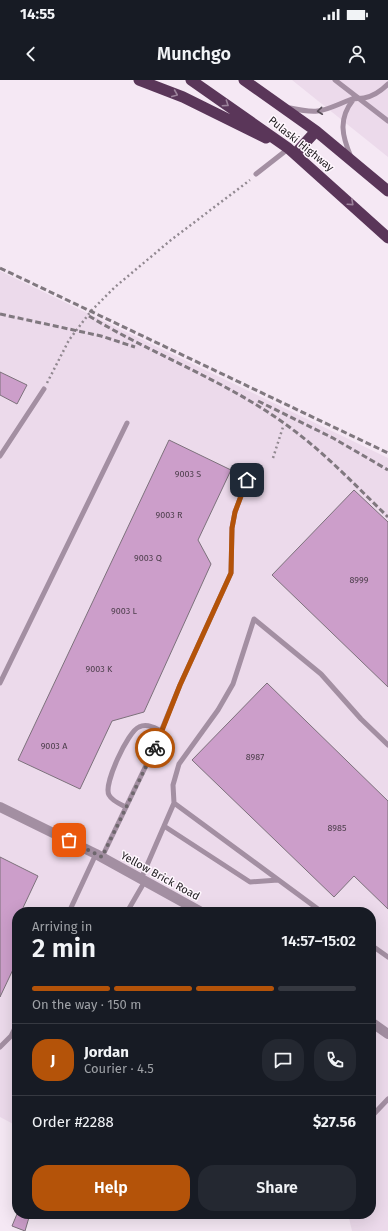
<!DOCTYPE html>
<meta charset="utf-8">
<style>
body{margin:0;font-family:"Fira Sans",sans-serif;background:#242831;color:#f1f3f6;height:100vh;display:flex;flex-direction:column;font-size:15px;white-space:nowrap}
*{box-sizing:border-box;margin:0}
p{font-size:13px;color:#9ea1a6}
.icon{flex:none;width:22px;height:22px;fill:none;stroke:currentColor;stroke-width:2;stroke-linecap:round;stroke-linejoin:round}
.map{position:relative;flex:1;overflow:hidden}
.side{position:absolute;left:12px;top:827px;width:364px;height:312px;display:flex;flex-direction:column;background:#171b24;border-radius:16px;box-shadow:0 4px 16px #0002}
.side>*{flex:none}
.pin{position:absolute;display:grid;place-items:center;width:34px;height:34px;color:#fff;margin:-17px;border-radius:8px;box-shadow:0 2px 6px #0006}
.courier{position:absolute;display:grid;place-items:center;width:40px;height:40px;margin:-20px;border:3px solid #b45309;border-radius:50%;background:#fff;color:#222;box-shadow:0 1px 5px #0007}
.summary em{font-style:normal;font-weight:600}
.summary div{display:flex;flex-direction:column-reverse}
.summary{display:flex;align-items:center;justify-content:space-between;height:68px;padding:0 20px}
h1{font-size:26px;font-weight:600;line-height:30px}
.bar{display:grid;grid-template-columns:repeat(4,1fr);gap:6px 4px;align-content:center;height:48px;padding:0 20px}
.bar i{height:5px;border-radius:3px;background:#363941}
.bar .current{background:#b45309}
.bar p{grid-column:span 4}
.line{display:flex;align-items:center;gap:10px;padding:0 20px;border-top:1px solid #363941}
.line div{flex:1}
.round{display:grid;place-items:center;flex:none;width:42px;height:42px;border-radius:16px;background:#242831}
.action{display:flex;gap:8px;margin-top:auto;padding:8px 20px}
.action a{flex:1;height:46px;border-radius:16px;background:#b45309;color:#fff;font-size:16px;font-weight:600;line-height:46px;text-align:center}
.action a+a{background:#242831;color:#f1f3f6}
.status{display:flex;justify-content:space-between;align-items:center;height:28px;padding:0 20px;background:#171b24;direction:ltr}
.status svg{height:11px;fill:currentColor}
header{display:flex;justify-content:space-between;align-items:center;height:52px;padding:0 20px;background:#171b24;font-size:18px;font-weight:600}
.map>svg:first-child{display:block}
.built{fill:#ecdaeb}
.building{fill:#cc9eca;stroke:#7c717b}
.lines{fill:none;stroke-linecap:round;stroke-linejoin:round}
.path{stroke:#918890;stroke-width:2.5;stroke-dasharray:2 3;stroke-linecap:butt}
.service{stroke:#a38fa2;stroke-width:5}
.minor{stroke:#a38fa2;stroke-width:10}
.trunk{stroke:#5a3659;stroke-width:11}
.rail{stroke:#80787f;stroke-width:3;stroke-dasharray:6 3;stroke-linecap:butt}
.oneway{stroke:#9c839b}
.oneway2{stroke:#574d57}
.done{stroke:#6e676d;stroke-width:4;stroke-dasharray:0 7.2}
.route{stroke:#b45309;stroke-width:5}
.labels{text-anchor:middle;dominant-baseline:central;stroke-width:3;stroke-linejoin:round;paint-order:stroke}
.number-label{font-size:9px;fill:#4f404e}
.street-label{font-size:11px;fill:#252125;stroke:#fff7fe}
</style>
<div class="status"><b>14:55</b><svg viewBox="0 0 49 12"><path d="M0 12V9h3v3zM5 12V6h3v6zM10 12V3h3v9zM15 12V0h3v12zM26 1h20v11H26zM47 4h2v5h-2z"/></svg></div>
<header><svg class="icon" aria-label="back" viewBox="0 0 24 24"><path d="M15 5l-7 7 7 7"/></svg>Munchgo<svg class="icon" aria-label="person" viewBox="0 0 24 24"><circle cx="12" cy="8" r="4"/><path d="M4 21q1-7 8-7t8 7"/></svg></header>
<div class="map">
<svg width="388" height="1151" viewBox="0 0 388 1151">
<rect width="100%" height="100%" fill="#f5e8f4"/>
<path class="built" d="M292,0H388V77Z
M0,191L388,378V1151H352L348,1134H371V832H17V1046L0,1037Z"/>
<path class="building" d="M0,292L27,305L17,324L0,315Z
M169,360L231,390L198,460L211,484L144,632L112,641L80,709L18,680Z
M354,410L388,442V607L272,495Z
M267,603L388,721V829L354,796L334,817L192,680Z
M0,777L38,796L21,832H17V881L0,917Z
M17,1134H30L25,1151L12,1146Z"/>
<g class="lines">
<path class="path" d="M47,303L69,260L91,231L115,207L171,160L250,100
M273,378L283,347"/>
<path class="service" d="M335,0L388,41
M290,28C322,35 323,30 352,19C356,18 360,19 364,18C374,16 381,11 388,4
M351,77C342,56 338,39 353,20
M256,94L288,69
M0,376L44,309
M0,603L127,343
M174,723L322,832
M126,727C120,724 112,721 109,715C103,705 128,651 139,647C147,643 154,648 162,651
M164,746L250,802L278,800
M102,777L153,671L180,605L231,493L232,448L235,432L247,400
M141,799L174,723L173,705L179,684L218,630L233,604L254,539L321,594L361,639L388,665
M69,832L96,774
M127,832L145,801
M371,865L388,877
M0,967L11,956L17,944
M371,1037L388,1019"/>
<path class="minor" d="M0,727L96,774L201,832
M371,942L388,954"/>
<path class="trunk" d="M139,0L183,17L266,58
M191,0L288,68L388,158
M244,0L316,51L388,111
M295,74L316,51"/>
<path class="rail" d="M0,188L388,373
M0,234L101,256L135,267
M89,236C155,276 230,302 292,349C327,375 357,407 388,437
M258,321L333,358L388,390"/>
</g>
<defs><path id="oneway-chevron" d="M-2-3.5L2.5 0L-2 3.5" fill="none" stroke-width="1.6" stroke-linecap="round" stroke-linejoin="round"/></defs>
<g class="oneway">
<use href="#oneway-chevron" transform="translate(175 14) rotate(23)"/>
<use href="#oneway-chevron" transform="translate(226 24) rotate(34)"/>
<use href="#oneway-chevron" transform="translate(351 123) rotate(42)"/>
</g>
<use class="oneway2" href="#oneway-chevron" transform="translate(320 31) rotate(174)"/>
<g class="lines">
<path class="done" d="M69,760L102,777L155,668"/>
<path class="route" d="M155,668L180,605L231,493L232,448L235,432L247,400"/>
</g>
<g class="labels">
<g class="number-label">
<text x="188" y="394">9003 S</text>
<text x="169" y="435">9003 R</text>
<text x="148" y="478">9003 Q</text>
<text x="359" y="500">8999</text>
<text x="124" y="531">9003 L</text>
<text x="99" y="589">9003 K</text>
<text x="54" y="666">9003 A</text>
<text x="255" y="677">8987</text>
<text x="337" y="748">8985</text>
</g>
<g class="street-label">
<text transform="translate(301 64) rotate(39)">Pulaski Highway</text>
<text transform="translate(160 796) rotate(29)">Yellow Brick Road</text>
</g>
</g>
</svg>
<div class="pin" style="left:69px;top:760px;background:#ea580c"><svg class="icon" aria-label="bag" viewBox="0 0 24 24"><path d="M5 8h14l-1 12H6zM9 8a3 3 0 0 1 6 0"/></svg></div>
<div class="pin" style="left:247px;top:400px;background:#1f2937"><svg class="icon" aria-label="home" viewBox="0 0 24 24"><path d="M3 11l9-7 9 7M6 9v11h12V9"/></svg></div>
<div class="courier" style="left:155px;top:668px"><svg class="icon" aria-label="bike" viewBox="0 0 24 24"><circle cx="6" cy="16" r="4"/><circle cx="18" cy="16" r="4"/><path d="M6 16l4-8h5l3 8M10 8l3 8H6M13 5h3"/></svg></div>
<section class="side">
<div class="summary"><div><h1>2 min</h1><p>Arriving in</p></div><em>14:57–15:02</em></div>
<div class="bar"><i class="current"></i><i class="current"></i><i class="current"></i><i></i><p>On the way · 150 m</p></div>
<div class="line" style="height:72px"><b class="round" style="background:#b45309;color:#fff">J</b><div><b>Jordan</b><p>Courier · 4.5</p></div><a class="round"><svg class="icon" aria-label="chat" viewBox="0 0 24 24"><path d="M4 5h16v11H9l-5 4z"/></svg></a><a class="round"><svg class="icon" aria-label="phone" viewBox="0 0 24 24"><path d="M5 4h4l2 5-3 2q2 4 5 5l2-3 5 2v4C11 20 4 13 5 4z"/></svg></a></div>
<div class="line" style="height:52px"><div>Order #2288</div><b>$27.56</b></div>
<div class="action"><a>Help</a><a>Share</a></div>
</section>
</div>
